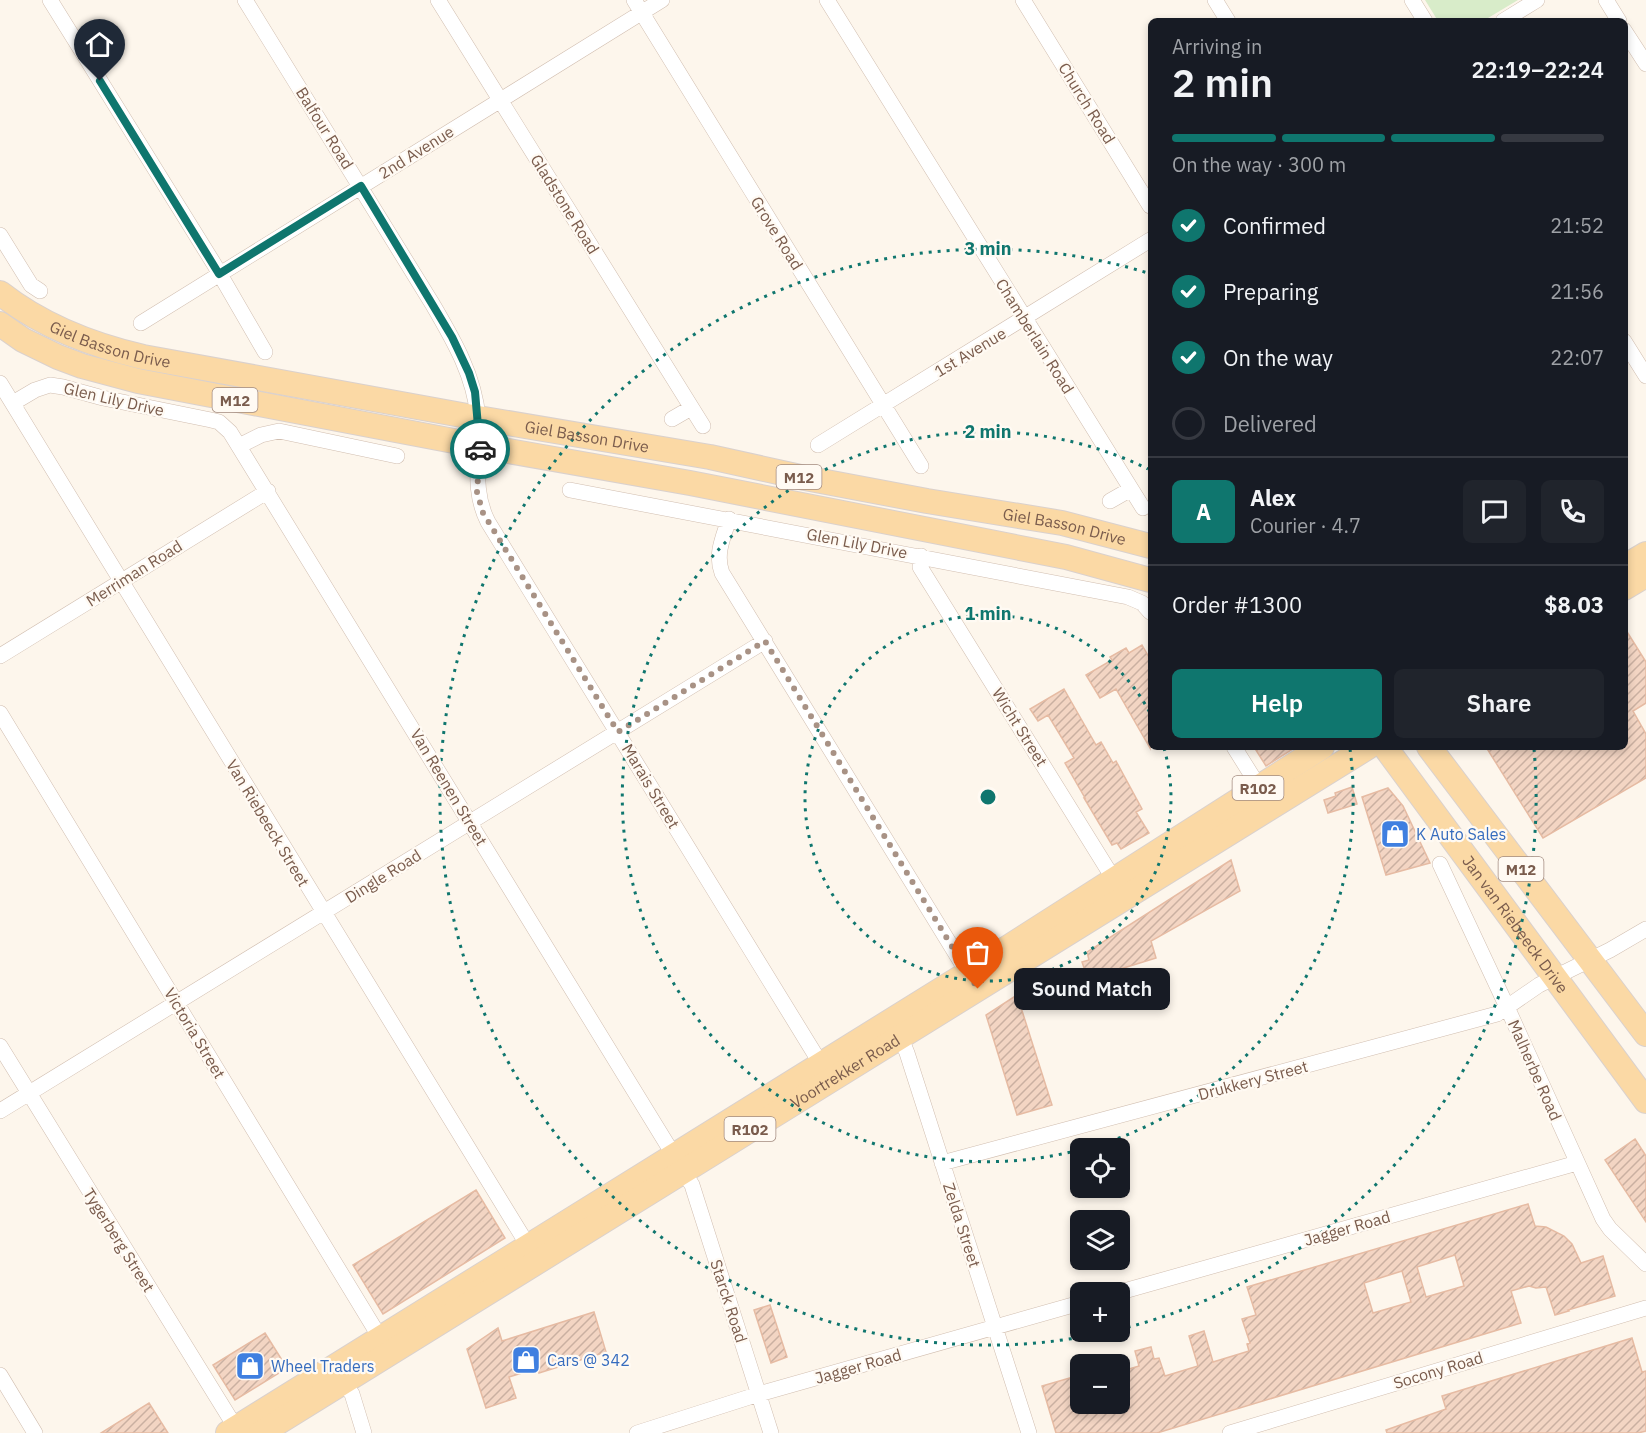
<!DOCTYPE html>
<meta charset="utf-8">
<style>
body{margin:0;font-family:"IBM Plex Sans",sans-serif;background:#20242c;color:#f1f3f6;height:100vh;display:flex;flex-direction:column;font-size:22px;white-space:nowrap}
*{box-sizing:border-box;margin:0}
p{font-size:20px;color:#9ea1a6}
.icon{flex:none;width:33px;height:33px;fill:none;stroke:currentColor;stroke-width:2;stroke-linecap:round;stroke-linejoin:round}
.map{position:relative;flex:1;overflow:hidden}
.side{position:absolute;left:1148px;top:18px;width:480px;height:732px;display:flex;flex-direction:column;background:#171b24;border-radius:9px;box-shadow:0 3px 9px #0003}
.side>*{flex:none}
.tools{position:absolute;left:1070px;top:1138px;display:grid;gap:12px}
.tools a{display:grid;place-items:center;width:60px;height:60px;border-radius:9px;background:#171b24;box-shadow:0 3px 9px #0003;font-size:30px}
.pin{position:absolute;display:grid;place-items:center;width:51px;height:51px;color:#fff;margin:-62px -26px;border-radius:50% 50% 50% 0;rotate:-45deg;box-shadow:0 0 6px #0007}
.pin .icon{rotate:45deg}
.courier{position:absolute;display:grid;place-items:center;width:60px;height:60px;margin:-30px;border:4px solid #0f766e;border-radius:50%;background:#fff;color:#222;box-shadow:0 2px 8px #0007}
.bubble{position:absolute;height:42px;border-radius:9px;background:#171b24;box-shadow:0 3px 9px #0003;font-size:20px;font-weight:600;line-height:42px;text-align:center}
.overview em{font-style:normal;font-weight:600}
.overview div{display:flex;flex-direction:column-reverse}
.overview{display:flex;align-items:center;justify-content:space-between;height:102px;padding:0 24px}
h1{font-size:39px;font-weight:600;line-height:45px}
.bar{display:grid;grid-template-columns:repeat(4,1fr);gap:9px 6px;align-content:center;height:72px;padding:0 24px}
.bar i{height:8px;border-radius:4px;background:#363941}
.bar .active{background:#0f766e}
.bar p{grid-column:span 4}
.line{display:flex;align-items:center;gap:15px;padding:0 24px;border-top:2px solid #363941}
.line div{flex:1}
.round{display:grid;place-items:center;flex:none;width:63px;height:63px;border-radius:9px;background:#20242c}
ol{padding:0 24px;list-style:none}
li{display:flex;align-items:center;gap:18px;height:66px}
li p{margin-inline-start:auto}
li .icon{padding:6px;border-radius:50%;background:#0f766e;color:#fff;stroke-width:4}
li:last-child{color:#9ea1a6}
li i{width:33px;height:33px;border:3px solid #363941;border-radius:50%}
.action{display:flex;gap:12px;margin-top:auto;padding:12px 24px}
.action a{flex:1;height:69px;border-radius:9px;background:#0f766e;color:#fff;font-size:24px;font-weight:600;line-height:69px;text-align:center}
.action a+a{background:#20242c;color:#f1f3f6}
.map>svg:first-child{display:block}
.green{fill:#d8ecc9}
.building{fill:url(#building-hatch);stroke:#e6bba3;stroke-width:1.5;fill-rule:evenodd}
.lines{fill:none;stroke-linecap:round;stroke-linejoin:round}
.street-casing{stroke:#d1beb0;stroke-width:16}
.primary-casing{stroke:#dad1cd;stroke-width:26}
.street{stroke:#fff;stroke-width:15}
.primary{stroke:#fbd9a5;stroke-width:24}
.done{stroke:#a89285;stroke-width:6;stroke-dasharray:0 10.8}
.route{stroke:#0f766e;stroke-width:8}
.ring{fill:none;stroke:#0f766e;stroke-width:3;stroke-dasharray:3 6}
.labels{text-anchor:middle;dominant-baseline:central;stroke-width:4.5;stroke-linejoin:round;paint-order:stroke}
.shield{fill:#fffaf3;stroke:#a28b7f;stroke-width:1.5}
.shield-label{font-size:15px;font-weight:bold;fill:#7a5c4d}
.street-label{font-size:16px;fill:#7a5c4d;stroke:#fffaf3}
.shop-label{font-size:16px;fill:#366cbe;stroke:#fffaf3;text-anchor:start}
.centre{fill:#0f766e;stroke:#fffaf3;stroke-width:3}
.ring-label{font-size:18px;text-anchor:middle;font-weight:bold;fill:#0f766e;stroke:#fffaf3;stroke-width:4.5;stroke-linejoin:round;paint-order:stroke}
</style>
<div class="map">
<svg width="1646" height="1433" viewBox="0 0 1646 1433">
<defs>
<pattern id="building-hatch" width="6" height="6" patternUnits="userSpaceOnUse" patternTransform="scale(1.5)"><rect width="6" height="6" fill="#f3d5c3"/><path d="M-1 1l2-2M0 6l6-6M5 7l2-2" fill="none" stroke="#cab0a1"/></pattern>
</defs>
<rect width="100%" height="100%" fill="#fdf6ec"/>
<path class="green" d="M1425,0H1518L1483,21H1438Z"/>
<path class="building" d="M1624,627L1646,662V703L1633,711L1646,734V778L1543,838L1486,747H1624Z
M1142,645L1150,659V748L1116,689L1100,698L1086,675L1112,660L1110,657L1126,648L1129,653Z
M1064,689L1096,745L1101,742L1113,763L1116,761L1142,809L1136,812L1149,833L1121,849L1117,843L1112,845L1084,798H1085L1065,763L1074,758L1048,715L1038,721L1030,709Z
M1254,747H1296L1266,766Z
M1352,787L1357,804L1328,813L1324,800L1336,796L1335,793Z
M1388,788L1403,806L1430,863L1386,875L1362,797Z
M1231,860L1240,891L1151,941L1156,958L1088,979L1082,962L1089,960L1087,952Z
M1017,995L1052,1105L1017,1115L986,1015Z
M1635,1139L1646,1156V1222L1605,1160Z
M476,1190L505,1238L383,1314L353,1265Z
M1528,1204L1535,1226L1546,1227L1564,1236L1572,1244L1581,1263L1603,1256L1615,1296L1568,1310L1569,1311L1555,1315L1546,1287L1536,1288L1529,1286L1511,1291L1521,1323L1157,1433H1056L1042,1386L1080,1375V1404H1119V1372L1139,1366L1135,1351L1151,1347L1154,1359L1159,1358L1165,1376L1198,1366L1189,1336L1204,1331L1213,1362L1249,1351L1247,1344L1250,1343L1242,1319L1256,1315L1247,1287ZM1455,1255L1464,1286L1426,1297L1417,1267ZM1402,1271L1411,1302L1373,1313L1364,1283Z
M770,1305L787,1357L771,1363L754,1310Z
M594,1312L606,1352L539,1373L538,1368L509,1377L516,1398L486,1408L467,1349L498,1328L502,1341Z
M265,1333L287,1368L235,1400L213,1365Z
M1632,1338L1642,1372L1646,1371V1431L1638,1433H1387L1386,1430L1446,1409L1442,1396Z
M149,1403L168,1433H101Z"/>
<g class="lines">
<g class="street-casing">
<path id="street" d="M50,0L214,264L265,352
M245,0L433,305C454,341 474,375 478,417C482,454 470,487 488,522L824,1069
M438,0L703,426
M634,0L921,466
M827,0L1143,508
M1023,0L1150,206
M1215,0L1228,21
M1412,0L1425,21
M1606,0L1619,21
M1503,21L1537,0
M1624,30L1646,64
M0,235L31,285L40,291
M141,323L662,0
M1624,341L1646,376
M0,383L532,1252
M13,403L35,390L50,385L63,387L103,398L211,420L219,422L230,432L692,1185L771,1433
M672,419L691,408
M818,445L1150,240
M239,446L261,435L279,431L397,456
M570,490L1128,597L1142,603L1150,612
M1110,501L1131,489
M729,519C723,538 715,554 722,573L972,980
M921,556L920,567L1118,886
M0,656L268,491
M0,713L384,1344
M1234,747L1259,787
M1440,864L1507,1007L1603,1219L1610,1229L1646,1264
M898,1031L907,1053L1029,1433
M0,1046L239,1433
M0,1111L765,641
M942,1163L1497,1014L1539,985L1610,950L1646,929
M1117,1293L1577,1163
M0,1375L35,1433
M339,1376L352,1394L364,1433
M637,1433L759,1394L1080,1303
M1230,1433L1646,1308"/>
</g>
<g class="primary-casing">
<g id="primary">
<path id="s1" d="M0,293C42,326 91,345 143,357L478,418L710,457L805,478L927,501L1062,523L1150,546"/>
<path d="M0,324L23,340L58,357L82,366L138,381L480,446L690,483L1066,557L1150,580"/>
<path d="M1624,567L1646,554"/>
<path d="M1624,588L1646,575"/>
<path id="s2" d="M1385,747L1646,1101"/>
<path d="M1429,747L1646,1034"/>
<path d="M228,1433L968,973L1322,747"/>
<path id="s3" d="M261,1433L1368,747"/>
</g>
</g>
<use href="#street" class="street"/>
<use href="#primary" class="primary"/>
</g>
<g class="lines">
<path class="done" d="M480,449L477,492L483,513L618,732L765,641L978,989"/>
<path class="route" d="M100,81L219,274L361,186L452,337L469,373L475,392L480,449"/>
</g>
<g class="ring">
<path d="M1164 748A183 183 0 1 1 1150 713"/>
<path d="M1079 1150A365 365 0 1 1 1148 469M1350 749A365 365 0 0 1 1086 1149"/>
<path d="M1107 1332A548 548 0 1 1 1148 273M1534 749A548 548 0 0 1 1121 1329"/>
</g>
<defs>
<g id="shop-square" transform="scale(1.5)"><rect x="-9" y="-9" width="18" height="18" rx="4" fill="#3f7fe0" stroke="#fffaf3"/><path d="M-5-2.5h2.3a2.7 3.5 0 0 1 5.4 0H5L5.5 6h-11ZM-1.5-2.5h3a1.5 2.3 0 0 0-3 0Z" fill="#fff"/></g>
</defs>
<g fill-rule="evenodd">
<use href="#shop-square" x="1395" y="834"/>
<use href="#shop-square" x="526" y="1360"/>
<use href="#shop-square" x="250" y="1366"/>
</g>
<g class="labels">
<g class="shield">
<rect x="212.5" y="388" width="45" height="24" rx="4.5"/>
<rect x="776.5" y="465" width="45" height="24" rx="4.5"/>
<rect x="1232.5" y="776" width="51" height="24" rx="4.5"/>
<rect x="1498.5" y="857" width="45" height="24" rx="4.5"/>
<rect x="724.5" y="1117" width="51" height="24" rx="4.5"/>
</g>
<g class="shield-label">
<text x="235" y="400">M12</text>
<text x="799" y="477">M12</text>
<text x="1258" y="788">R102</text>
<text x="1521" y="869">M12</text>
<text x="750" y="1129">R102</text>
</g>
<g class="street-label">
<text transform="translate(1087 103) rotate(58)">Church Road</text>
<text transform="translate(325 128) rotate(58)">Balfour Road</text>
<text transform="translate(416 152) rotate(-32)">2nd Avenue</text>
<text transform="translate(565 204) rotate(58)">Gladstone Road</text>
<text transform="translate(777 233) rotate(58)">Grove Road</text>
<text transform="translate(1035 336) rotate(58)">Chamberlain Road</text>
<text stroke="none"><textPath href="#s1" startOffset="123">Giel Basson Drive</textPath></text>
<text transform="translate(970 352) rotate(-31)">1st Avenue</text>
<text transform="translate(114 399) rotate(13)">Glen Lily Drive</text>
<text stroke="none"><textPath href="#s1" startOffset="609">Giel Basson Drive</textPath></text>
<text stroke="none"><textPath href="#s1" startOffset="1095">Giel Basson Drive</textPath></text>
<text transform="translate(857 543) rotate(11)">Glen Lily Drive</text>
<text transform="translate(134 573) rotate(-32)">Merriman Road</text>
<text transform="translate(1020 727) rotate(58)">Wicht Street</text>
<text transform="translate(651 786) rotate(59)">Marais Street</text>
<text transform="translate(449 787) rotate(59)">Van Reenen Street</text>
<text transform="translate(268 823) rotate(59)">Van Riebeeck Street</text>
<text transform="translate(383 876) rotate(-32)">Dingle Road</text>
<text stroke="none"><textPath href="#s2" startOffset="220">Jan van Riebeeck Drive</textPath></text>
<text transform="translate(195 1033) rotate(59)">Victoria Street</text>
<text transform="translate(1535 1070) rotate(66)">Malherbe Road</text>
<text stroke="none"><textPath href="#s3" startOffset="687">Voortrekker Road</textPath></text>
<text transform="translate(1253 1080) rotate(-15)">Drukkery Street</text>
<text transform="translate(962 1225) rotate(72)">Zelda Street</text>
<text transform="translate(1347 1228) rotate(-16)">Jagger Road</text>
<text transform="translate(119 1240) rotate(58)">Tygerberg Street</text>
<text transform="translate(729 1301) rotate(72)">Starck Road</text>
<text transform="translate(858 1366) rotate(-16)">Jagger Road</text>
<text transform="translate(1438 1370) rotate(-17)">Socony Road</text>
</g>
<g class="shop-label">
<text x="1416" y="834">K Auto Sales</text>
<text x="547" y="1360">Cars @ 342</text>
<text x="271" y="1366">Wheel Traders</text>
</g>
</g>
<circle cx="988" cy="797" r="9" class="centre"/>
<g class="ring-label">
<text x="988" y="255">3 min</text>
<text x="988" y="438">2 min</text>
<text x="988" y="620">1 min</text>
</g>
</svg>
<div class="tools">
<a><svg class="icon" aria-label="locate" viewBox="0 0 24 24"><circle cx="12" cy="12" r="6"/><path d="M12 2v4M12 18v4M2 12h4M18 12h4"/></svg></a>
<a><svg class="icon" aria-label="layers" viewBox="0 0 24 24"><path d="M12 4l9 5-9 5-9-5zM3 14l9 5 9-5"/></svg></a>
<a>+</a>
<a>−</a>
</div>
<div class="pin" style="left:978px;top:989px;background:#ea580c"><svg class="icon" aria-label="bag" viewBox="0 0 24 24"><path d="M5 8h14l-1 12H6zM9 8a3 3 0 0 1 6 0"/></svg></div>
<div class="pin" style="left:100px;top:81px;background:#1f2937"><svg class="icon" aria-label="home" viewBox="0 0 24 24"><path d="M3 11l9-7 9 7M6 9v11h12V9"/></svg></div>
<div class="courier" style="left:480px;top:449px"><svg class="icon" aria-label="car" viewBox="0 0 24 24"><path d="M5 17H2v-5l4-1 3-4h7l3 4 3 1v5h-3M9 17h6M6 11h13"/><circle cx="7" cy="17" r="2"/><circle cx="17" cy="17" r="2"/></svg></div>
<div class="bubble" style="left:1014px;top:968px;width:156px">Sound Match</div>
<section class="side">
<div class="overview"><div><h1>2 min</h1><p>Arriving in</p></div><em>22:19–22:24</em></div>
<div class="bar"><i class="active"></i><i class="active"></i><i class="active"></i><i></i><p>On the way · 300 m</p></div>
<ol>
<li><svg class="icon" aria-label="check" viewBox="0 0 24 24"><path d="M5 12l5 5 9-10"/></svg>Confirmed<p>21:52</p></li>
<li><svg class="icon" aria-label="check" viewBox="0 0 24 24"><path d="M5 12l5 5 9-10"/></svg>Preparing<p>21:56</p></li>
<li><svg class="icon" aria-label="check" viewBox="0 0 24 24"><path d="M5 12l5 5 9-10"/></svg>On the way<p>22:07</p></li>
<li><i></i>Delivered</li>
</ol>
<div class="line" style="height:108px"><b class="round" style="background:#0f766e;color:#fff">A</b><div><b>Alex</b><p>Courier · 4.7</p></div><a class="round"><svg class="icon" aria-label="chat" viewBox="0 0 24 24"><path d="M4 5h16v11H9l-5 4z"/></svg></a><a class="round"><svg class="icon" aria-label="phone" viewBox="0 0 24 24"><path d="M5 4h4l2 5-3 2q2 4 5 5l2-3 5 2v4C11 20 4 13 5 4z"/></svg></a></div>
<div class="line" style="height:78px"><div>Order #1300</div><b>$8.03</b></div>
<div class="action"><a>Help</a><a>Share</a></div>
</section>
</div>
